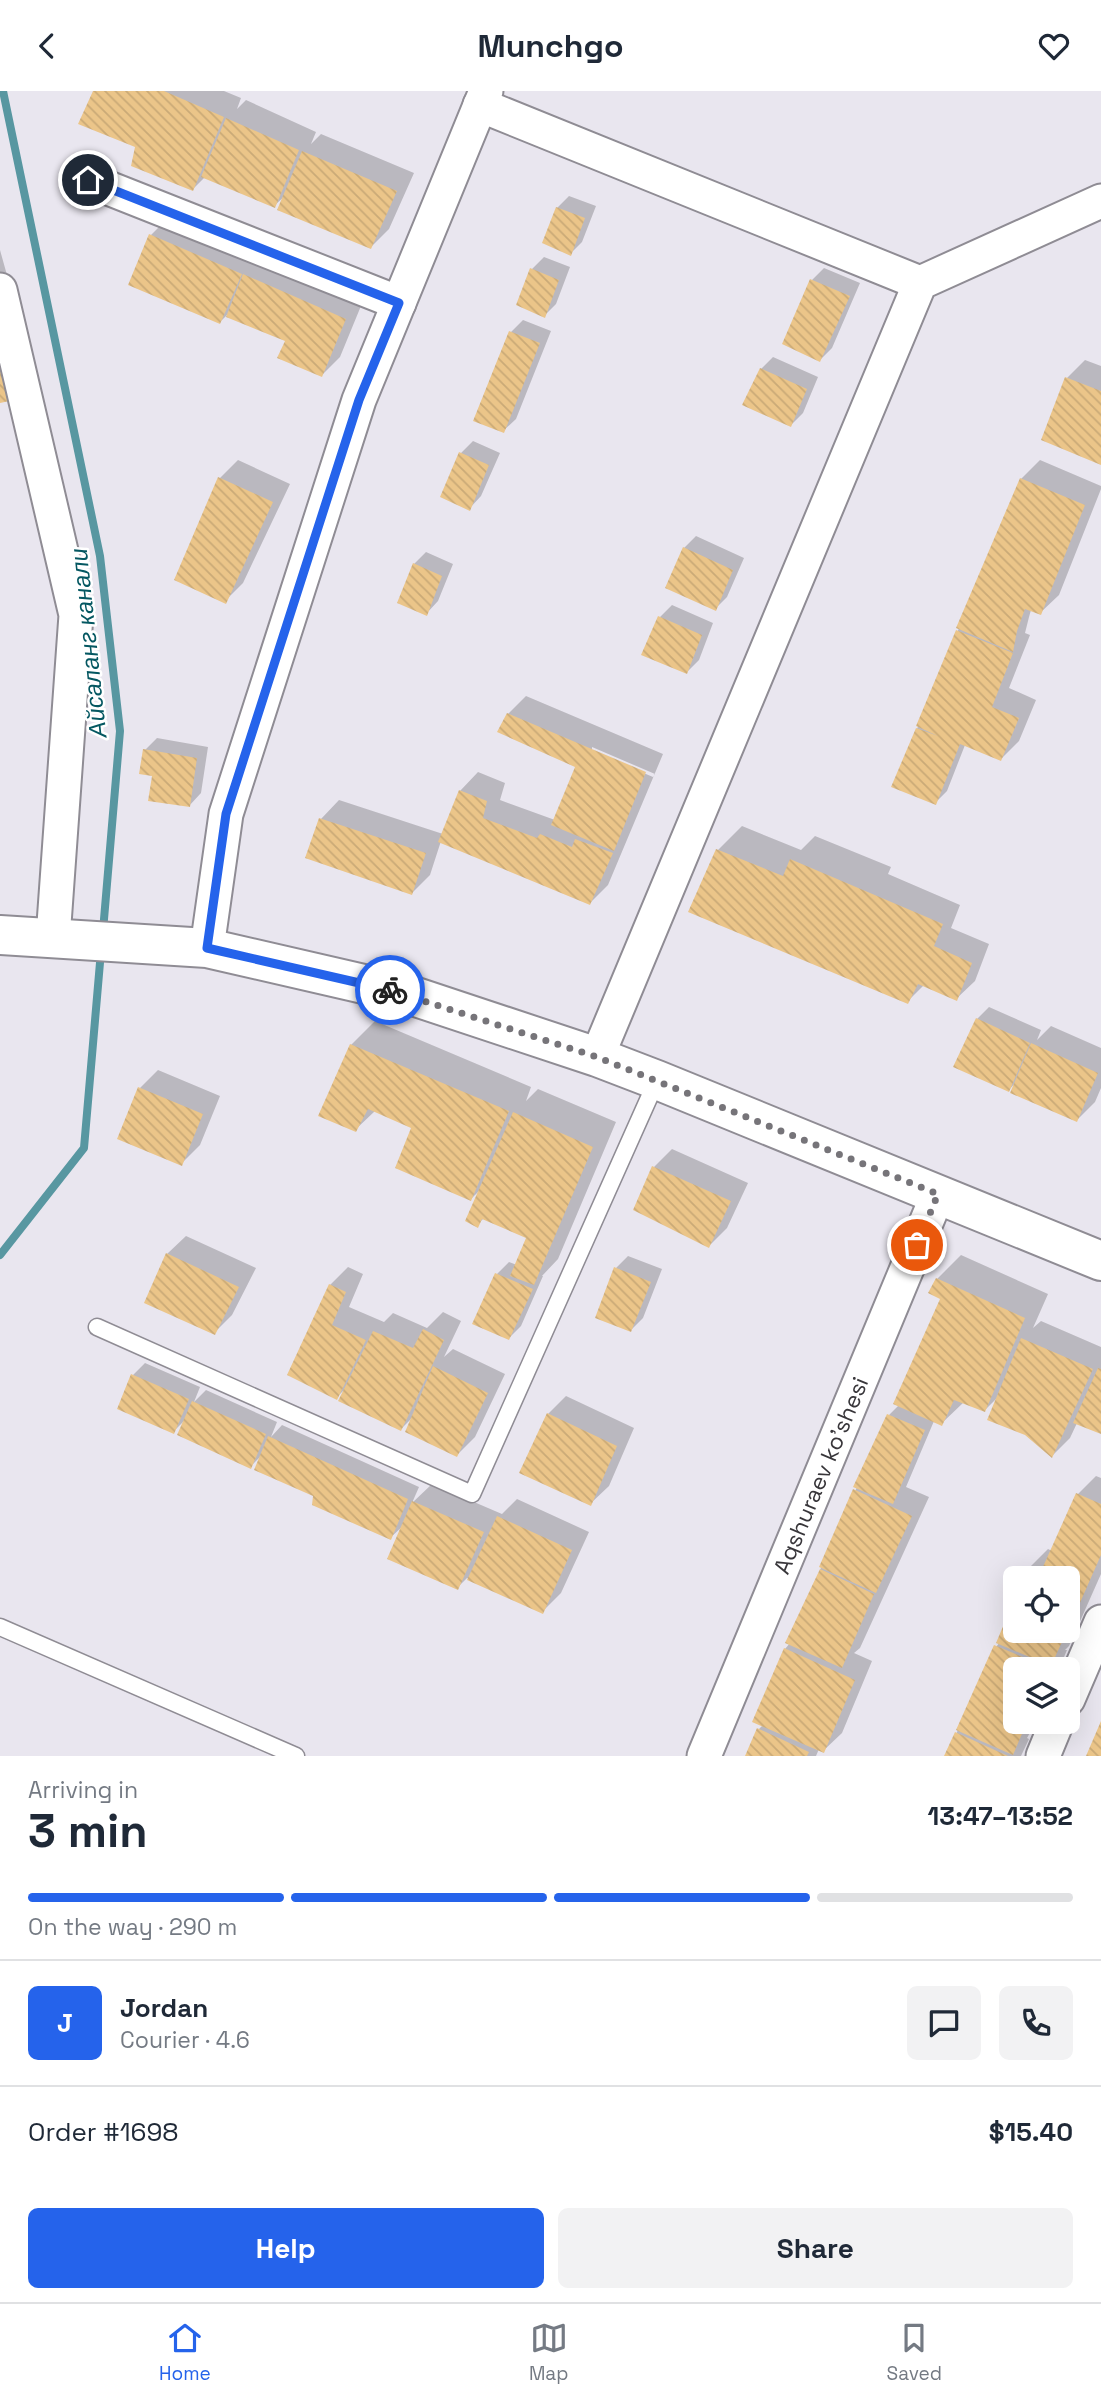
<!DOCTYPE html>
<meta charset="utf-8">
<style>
body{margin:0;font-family:"Space Grotesk",sans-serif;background:#f2f2f3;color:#1f2937;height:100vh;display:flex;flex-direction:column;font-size:26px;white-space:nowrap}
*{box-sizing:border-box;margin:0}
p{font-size:23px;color:#747a83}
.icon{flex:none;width:38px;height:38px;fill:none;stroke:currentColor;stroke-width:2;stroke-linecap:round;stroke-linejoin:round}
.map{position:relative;height:1665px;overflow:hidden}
.panel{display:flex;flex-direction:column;background:#fff;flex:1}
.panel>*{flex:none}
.fabs{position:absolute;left:1003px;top:1475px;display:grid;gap:14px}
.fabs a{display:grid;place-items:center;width:77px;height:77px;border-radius:10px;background:#fff;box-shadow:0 7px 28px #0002;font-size:35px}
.pin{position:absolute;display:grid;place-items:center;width:60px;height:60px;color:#fff;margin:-30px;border:4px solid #fff;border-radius:50%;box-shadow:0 2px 7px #0007}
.courier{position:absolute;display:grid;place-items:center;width:70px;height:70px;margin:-35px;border:5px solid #2563eb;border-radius:50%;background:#fff;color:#222;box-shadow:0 2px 9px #0007}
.summary em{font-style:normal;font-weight:600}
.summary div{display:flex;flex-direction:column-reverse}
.summary{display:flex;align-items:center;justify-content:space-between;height:119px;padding:0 28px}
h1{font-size:46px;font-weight:600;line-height:52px}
.bar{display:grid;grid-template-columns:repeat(4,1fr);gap:10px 7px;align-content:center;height:84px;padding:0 28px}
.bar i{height:9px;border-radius:5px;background:#e0e1e3}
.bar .current{background:#2563eb}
.bar p{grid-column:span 4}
.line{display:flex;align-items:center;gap:18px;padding:0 28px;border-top:2px solid #e0e1e3}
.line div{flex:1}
.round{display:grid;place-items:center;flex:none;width:74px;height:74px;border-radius:10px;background:#f2f2f3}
.button{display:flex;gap:14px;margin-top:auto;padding:14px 28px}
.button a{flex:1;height:80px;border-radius:10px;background:#2563eb;color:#fff;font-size:28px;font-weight:600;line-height:80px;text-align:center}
.button a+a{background:#f2f2f3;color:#1f2937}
header{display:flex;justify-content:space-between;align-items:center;height:91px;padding:0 28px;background:#fff;font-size:32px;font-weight:600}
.menu{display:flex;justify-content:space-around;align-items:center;height:98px;border-top:2px solid #e0e1e3;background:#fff;font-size:19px;color:#747a83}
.menu a{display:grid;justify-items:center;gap:4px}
.menu .current{color:#2563eb}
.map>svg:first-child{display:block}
.shadow{fill:#0003;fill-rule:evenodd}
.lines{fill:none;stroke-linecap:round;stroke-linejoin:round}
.stream{stroke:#5897a1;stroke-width:8}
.building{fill:url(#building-back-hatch)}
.service-casing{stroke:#8f8c94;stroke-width:19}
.minor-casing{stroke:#8f8c94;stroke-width:37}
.tertiary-casing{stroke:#8f8c94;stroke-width:42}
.service{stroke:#fff;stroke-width:16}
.minor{stroke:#fff;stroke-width:33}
.tertiary{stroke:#fff;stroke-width:38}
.done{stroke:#767479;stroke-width:7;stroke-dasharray:0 12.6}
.route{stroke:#2563eb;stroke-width:9}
.labels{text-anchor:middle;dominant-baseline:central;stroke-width:5;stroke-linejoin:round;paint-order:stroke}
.street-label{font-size:23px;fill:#38363a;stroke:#fff}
.water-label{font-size:24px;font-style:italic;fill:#045761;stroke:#fff}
</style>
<header><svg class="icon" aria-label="back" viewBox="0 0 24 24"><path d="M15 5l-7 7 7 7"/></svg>Munchgo<svg class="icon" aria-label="heart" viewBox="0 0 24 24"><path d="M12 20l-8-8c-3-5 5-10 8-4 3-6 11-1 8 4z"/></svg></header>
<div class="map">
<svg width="1101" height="1665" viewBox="0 0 1101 1665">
<defs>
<pattern id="building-back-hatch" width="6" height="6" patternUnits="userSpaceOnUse" patternTransform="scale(1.75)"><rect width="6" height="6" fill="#ebc589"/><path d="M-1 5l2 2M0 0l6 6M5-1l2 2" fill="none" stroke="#caaa77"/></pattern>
</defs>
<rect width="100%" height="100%" fill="#e9e6ef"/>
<path class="shadow" d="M95,0H224L241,7L237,18L246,9L316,41L311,53L321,43L414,82L389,138L371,156L286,104L274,115L205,86L193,98L137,55Z
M569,105L596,115L582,151L570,163L557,117Z
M169,126L259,164L255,174L263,166L363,210L340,266L322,284L287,249L227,224L220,231L151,144Z
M0,159L36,288L0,310Z
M544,166L570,176L556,213L544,225L532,178Z
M824,177L860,192L832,257L820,269L784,252L812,189Z
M523,229L551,240L516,328L503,340L511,241Z
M773,266L818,286L803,322L791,334L761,278Z
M1085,269L1101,275V372L1067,287Z
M473,350L500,362L481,405L469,418L461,362Z
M238,369L290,393L243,492L225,510L220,387Z
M1040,369L1101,395V398L1059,504L1040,522L1031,519L1029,526L1025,542L1030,544L1009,597L1036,609L1019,650L1001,668L965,654L947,700L935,712L917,638L1021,388Z
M696,445L744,467L727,506L715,518L684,457Z
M426,461L453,473L438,510L426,523L414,473Z
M672,514L713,532L699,569L687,581L660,526Z
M526,605L663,663L608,794L590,812L441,750L430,784L412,802L321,728L339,709L443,743L460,700L478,681L505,692L500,709L555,729L577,675L508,623ZM592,656L655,683L653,686L592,660Z
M157,647L208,656L201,702L189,715L154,684L145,659Z
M742,735L801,759L815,745L891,776L888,783L960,814L951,837L989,853L975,890L956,908L924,894L907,911L691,820L718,759Z
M989,916L1041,939L1037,949L1051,935L1101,957V997L1095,1011L1077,1029L1016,991L1009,999L977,928Z
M375,930L531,996L526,1010L538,998L616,1031L558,1168L542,1185H543L521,1235L509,1247L497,1183L509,1171L517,1174L528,1146L484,1127L477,1134L481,1098L471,1108L413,1036L375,1020L355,1039L351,954Z
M158,979L220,1005L200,1054L181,1073L140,997Z
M672,1058L748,1092L727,1137L709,1155L654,1076Z
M186,1145L256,1177L232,1224L214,1242L167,1163Z
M961,1164L1048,1203L1033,1237L1041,1230L1101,1256V1342L1077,1332L1070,1347L1052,1365L998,1306L985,1319L964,1311L941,1333L934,1330L906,1396L929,1406L860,1557L854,1562L872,1570L842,1642L823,1660L819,1658L816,1665H747L759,1638L763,1634L785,1558L790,1552L788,1551L889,1324L899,1314L942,1207L931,1201L937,1188Z
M628,1165L662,1178L643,1227L631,1239L616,1177Z
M348,1176L363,1183L349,1216L384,1231L393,1222L427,1237L443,1221L461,1230L444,1266L453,1258L505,1283L475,1346L457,1364L413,1326L401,1338L345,1298L336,1307L289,1284L330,1194Z
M145,1272L200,1296L194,1311L206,1299L277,1331L271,1346L282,1334L419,1396L412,1412L432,1393L502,1423L517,1408L589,1441L561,1502L543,1520L467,1487L457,1497L404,1434L390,1447L315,1404L262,1364L250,1376L185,1329L173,1341L133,1284Z
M566,1305L634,1337L609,1395L590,1413L548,1323Z
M1096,1385L1101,1387V1483L1069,1555L1065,1559H1067L1059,1578H1015V1631H1036L1027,1647L1029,1648L1021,1665H946L996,1556L1000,1551L1015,1512V1540H1068V1488H1025L1030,1476L1048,1458L1052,1460L1078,1403Z"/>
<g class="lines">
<path class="stream" d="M3,0L100,465L120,640L103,840
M0,1164L84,1057L101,860"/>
</g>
<path class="building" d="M93,0H164L224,26L193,100L131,75L135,56L78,33Z
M226,27L299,59L275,117L201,86Z
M302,60L397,100L371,158L277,119Z
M556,116L585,127L571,165L542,152Z
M149,143L242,183L220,233L128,194Z
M530,177L559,189L545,227L516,214Z
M243,183L346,228L322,286L277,267L285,250L226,226Z
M810,188L850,205L820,271L782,253Z
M509,240L540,252L504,342L473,330Z
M0,244L19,308L0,312Z
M760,277L807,298L791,336L742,314Z
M1065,286L1101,300V374L1041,349Z
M459,361L489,374L470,420L440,406Z
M218,386L273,411L226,513L174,489Z
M1020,387L1085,414L1041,524L1025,518L1017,540L1013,561L956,537Z
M683,456L733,479L716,520L665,497Z
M413,472L442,485L427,525L397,512Z
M658,525L702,544L687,583L641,564Z
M956,539L1013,562L992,616L1019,627L1001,670L960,653L936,714L891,696L916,637L938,645L916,635Z
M507,622L646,681L614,760L551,734L575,676L497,641Z
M143,658L197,667L190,716L148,710L152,685L139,683Z
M459,699L487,710L483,727L537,747L540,743L572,756L575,748L613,762L590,814L438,751Z
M319,727L426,762L412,804L305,767Z
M716,758L783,785L790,768L943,833L934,855L972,872L957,910L918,893L908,913L688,821Z
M976,927L1030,952L1009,1001L953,976Z
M1031,952L1098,982L1077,1031L1010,1002Z
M350,953L509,1020L471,1110L395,1077L411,1037L368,1018L356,1041L318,1025Z
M138,996L203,1023L182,1075L117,1048Z
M513,1021L593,1056L534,1194L510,1185L526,1147L482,1128L478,1137L465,1130Z
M652,1075L731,1110L709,1157L633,1119Z
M166,1162L239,1196L215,1244L144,1212Z
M614,1176L651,1191L631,1241L595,1227Z
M495,1182L533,1198L509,1249L472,1233Z
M936,1187L1025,1227L985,1321L954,1309L942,1335L893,1313L940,1208L928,1202Z
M329,1193L346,1201L332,1234L366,1249L337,1309L287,1284Z
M423,1238L444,1249L401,1340L338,1310L373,1240L413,1257Z
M1021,1247L1093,1278L1052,1367L1025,1344L987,1329Z
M433,1275L488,1302L457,1366L405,1341Z
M1098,1277L1101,1278V1343L1073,1332Z
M131,1283L189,1308L174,1343L117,1318Z
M192,1310L266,1343L251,1378L177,1344Z
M547,1322L617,1355L591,1415L519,1382Z
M887,1323L925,1339L893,1413L853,1396Z
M268,1345L408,1408L391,1449L312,1414L313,1405L254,1379Z
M853,1398L912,1425L876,1502L819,1476Z
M1076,1402L1101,1413V1464L1068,1539V1488H1061L1042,1478Z
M412,1410L484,1441L458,1499L387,1468Z
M497,1425L572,1459L543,1523L467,1489Z
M1029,1475L1059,1487V1488H1024Z
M820,1478L874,1503L842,1577L785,1552Z
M1015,1507V1540H1067L1051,1575L996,1552Z
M994,1554L1051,1578H1015V1631H1027L1013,1664L956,1639Z
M784,1557L855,1589L824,1662L752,1631Z
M1101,1630V1665H1086Z
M757,1637L809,1661L807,1665H745Z
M955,1641L1008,1665H944Z"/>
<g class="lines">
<g class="service-casing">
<path id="service" d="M97,1236L472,1403L657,989
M0,1536L296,1665"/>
</g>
<g class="minor-casing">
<g id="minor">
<path d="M480,14L920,192"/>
<path d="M88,89L399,212"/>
<path d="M0,199L76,524L53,847"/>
<path d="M207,857L226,723L359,309L486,0"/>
<path d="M597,966L920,192L1101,110"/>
<path d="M1068,1608L1101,1531"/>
<path id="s1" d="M704,1665L938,1103"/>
<path d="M1043,1665L1057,1631"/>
</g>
</g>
<g class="tertiary-casing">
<path id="tertiary" d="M0,844L207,857L407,903L597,966L657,989L1101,1170"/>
</g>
<use href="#service" class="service"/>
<use href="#minor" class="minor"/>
<use href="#tertiary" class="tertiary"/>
</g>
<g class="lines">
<path class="done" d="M390,899L597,966L938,1103L917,1154"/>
<path class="route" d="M88,89L399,212L359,309L226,723L207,857L390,899"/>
</g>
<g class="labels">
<g class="street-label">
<text stroke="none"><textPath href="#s1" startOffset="304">Aqshuraev ko'shesi</textPath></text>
</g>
<g class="water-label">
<text transform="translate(88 552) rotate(-96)">Айсаланг канали</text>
</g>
</g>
</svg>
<div class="fabs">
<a><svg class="icon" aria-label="locate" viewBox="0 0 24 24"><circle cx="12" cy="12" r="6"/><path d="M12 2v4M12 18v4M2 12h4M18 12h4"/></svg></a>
<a><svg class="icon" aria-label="layers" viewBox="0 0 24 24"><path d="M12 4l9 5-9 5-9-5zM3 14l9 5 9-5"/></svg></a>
</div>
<div class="pin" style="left:917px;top:1154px;background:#ea580c"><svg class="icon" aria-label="bag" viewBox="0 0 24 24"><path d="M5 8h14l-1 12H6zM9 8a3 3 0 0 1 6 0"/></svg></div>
<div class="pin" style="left:88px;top:89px;background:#1f2937"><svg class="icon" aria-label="home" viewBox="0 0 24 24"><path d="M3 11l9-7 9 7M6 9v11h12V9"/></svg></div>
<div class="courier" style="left:390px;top:899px"><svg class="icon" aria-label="bike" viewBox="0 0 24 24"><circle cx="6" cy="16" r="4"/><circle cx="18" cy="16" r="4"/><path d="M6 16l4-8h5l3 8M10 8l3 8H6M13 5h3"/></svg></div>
</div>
<section class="panel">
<div class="summary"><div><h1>3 min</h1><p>Arriving in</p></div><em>13:47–13:52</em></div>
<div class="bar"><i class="current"></i><i class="current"></i><i class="current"></i><i></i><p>On the way · 290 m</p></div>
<div class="line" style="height:126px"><b class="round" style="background:#2563eb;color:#fff">J</b><div><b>Jordan</b><p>Courier · 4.6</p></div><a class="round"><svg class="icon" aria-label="chat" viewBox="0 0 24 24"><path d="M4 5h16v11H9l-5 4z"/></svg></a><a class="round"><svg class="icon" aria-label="phone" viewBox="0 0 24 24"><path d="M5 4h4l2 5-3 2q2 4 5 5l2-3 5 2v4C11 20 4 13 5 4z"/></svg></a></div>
<div class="line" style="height:91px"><div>Order #1698</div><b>$15.40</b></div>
<div class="button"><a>Help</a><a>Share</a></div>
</section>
<nav class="menu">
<a class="current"><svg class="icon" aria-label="home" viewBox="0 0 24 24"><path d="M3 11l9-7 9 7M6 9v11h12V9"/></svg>Home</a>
<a><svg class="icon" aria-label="map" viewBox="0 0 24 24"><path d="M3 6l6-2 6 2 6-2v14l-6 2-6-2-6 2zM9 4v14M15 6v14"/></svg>Map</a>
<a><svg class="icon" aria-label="saved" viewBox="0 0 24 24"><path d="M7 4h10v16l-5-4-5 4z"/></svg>Saved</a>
</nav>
